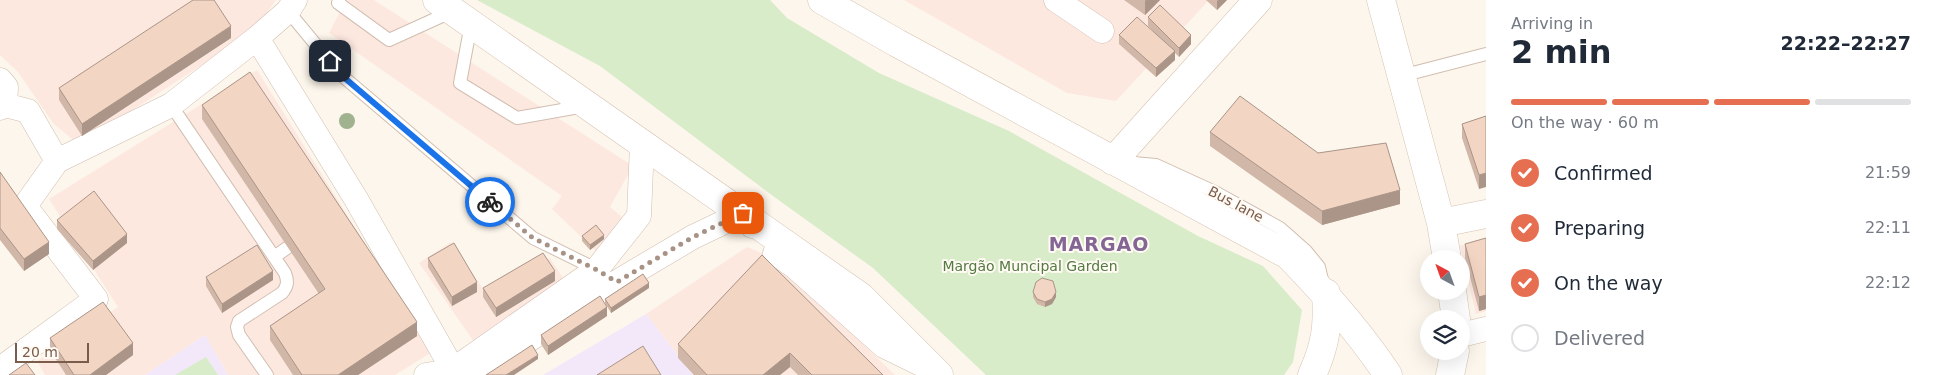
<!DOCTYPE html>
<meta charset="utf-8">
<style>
body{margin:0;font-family:"DejaVu Sans",sans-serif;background:#f2f2f3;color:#1f2937;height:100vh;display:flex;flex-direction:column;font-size:19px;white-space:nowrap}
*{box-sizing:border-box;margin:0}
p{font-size:16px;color:#747a83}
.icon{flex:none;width:28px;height:28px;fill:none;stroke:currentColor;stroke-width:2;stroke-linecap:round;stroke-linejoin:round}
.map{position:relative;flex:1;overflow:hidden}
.panel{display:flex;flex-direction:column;background:#fff;width:450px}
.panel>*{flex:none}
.needle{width:32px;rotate:319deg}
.tools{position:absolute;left:1420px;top:250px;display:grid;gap:10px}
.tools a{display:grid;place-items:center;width:50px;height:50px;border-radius:50%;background:#fff;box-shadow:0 5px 20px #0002;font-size:25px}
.scale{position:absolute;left:15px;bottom:12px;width:74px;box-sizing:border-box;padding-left:5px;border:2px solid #7a5c4d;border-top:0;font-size:14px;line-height:18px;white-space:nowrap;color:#7a5c4d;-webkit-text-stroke:4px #fffaf3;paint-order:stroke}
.pin{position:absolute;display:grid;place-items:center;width:42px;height:42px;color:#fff;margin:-21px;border-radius:10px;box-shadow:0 2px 8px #0006}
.courier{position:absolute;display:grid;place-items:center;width:50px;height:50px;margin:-25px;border:4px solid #1a73e8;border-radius:50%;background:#fff;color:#222;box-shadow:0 1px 6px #0007}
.headline em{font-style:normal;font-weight:700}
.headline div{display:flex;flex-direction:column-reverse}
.headline{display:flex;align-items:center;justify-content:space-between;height:85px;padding:0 25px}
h1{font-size:32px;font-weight:700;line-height:38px}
.bar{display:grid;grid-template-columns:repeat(4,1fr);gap:8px 5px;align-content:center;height:60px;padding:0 25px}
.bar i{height:6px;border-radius:4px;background:#e0e1e3}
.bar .on{background:#e76f51}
.bar p{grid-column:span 4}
ol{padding:0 25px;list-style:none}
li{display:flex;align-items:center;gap:15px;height:55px}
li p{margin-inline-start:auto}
li .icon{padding:5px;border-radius:50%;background:#e76f51;color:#fff;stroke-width:4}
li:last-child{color:#747a83}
li i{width:28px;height:28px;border:2px solid #e0e1e3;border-radius:50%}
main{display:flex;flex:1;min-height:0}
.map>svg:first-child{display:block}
.commercial{fill:#fde8e0}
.education{fill:#f3e8fa}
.green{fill:#d8ecc9}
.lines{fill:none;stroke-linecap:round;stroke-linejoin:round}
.service-casing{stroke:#d1beb0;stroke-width:14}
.minor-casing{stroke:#d1beb0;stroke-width:25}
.secondary-casing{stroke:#d6c0b0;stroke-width:29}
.service{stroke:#fff;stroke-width:12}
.minor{stroke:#fff;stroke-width:24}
.secondary{stroke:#fff;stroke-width:28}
.tree{fill:#a0b28e}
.wall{fill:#d1b7a8}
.shaded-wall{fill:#aa9588}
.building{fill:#f3d5c3;stroke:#aa9588}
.done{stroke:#a89285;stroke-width:5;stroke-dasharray:0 9}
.route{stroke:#1a73e8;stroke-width:6}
.labels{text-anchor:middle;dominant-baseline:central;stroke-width:4;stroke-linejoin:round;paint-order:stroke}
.street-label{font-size:14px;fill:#7a5c4d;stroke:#fffaf3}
.park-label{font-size:14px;fill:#537a41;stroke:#fffaf3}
.district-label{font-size:19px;font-weight:bold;letter-spacing:1px;fill:#846695;stroke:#fffaf3}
</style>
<main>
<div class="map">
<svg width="1486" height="375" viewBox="0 0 1486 375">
<rect width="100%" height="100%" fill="#fdf6ec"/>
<path class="commercial" d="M0,0H276L254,31L79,145L53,123L18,72L0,55Z
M346,0H374L633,166L610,207L627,221L600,255L552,209L562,196L329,33Z
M904,0H1209L1116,101L1067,93Z
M257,70L432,352L395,375H228L205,335L145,375H45L37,361L118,307L49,199Z
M1486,239V311L1476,314L1460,246Z
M451,242L488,296L550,258L567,284L477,346L419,263Z
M747,247L774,258L895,375H693L646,314Z"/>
<path class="education" d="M646,314L693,375H543Z
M205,335L228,375H145Z"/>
<path class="green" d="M477,0H770L787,18L879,73L1009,131L1198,236L1263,266L1302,310L1293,362L1284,375H986L873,268L773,196L600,66Z
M206,357L218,375H175Z"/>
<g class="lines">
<g class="service-casing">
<path id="service" d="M339,0L338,3L389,40L453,11
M288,11L340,74L533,238L598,270
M471,24L460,83L517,118L585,106
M1401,76L1486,54
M171,105L285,273C288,281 288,286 282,293L239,321L237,327L239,335L267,375
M1133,163L1156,165L1215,192L1280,228L1306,251L1319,267L1323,284
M274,257L287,248"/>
</g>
<g class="minor-casing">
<path id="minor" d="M1056,0L1102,31
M257,38L356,199L456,375
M0,80L6,87L5,105
M0,108L5,105L28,111L57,161L171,105L257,38L288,11L295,0
M775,253L794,266L884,346L925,366
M1461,335L1486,329
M457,367L597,269L639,216L642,144
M0,369L96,299L25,206L57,161
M426,375L492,364L617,282L693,237L743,213L752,226"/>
</g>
<g class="secondary-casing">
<path id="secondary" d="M437,0L861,297L939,375
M822,0L897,43L1288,255C1325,293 1359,331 1388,375
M1381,0L1441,223L1447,259
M1113,161L1258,0
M1441,223L1486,214
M1452,291L1456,319
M1312,375C1326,344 1328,326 1326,293
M1450,375L1455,351"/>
</g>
<use href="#service" class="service"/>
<use href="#minor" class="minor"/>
<use href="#secondary" class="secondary"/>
</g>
<circle class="tree" cx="347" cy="121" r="8"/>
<path class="wall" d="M1124,0H1160L1145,15Z
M1206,0H1227L1217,10Z
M1148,17L1191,44L1179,57L1175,53V60L1156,77L1119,44V35L1156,34L1148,26Z
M231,38L82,136L59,100V88Z
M202,105L417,336L358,375H293L270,340V326L319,294L202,119Z
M1486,116L1479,189L1462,138V124Z
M1210,132L1318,153L1400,204L1322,225L1210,146Z
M0,172L49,254L24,271L0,240Z
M57,220L127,243L93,270L57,229Z
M582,236L604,239L590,250L582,241Z
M1486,238V309L1479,311L1465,258V244Z
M762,255L883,375H798L790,367L780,375H694L678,358V344Z
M428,258L477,292L452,306L428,267Z
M206,277L273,280L222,313L206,286Z
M555,281L496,317L483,297V288Z
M649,288L611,313L605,303V299Z
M1033,292L1056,297L1052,304L1045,307L1037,304L1033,297Z
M607,316L548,355L541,344V335Z
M50,338L133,355L106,375H66L50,350Z"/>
<path class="shaded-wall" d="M1146,0H1160L1145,15V1Z
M1218,0H1227L1217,10V1Z
M231,26V38L82,136V124Z
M1191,35V44L1179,57V48Z
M1175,51V60L1156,77V68Z
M1486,173V187L1479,189V175Z
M1400,190V204L1322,225V211Z
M127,234V243L93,270V261Z
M604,235V239L590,250V245Z
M49,242V254L24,271V259Z
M273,271V280L222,313V304Z
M555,271V281L496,317V308Z
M477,282V292L452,306V297Z
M649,283V288L611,313V308Z
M1056,292V297L1052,304L1045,307V302Z
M1486,295V309L1479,311V297Z
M607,307V316L548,355V346Z
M417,322V336L358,375H338Z
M133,343V355L106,375H90Z
M790,353V367L780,375H763Z
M538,355V359L514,375H506Z"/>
<path class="building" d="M193,0H214L231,26L82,124L59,88Z
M1160,5L1191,35L1179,48L1148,17Z
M1137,17L1175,51L1156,68L1119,35Z
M250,72L417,322L338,375H302L270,326L325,289L202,105Z
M1240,96L1318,153L1386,143L1400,190L1322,211L1210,132Z
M1486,116V173L1479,175L1462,124Z
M0,172L49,242L24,259L0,228Z
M94,191L127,234L93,261L57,220Z
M596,225L604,235L590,245L582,236Z
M1486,238V295L1479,297L1465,244Z
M454,243L477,282L452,297L428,258Z
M257,245L273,271L222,304L206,277Z
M543,253L555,271L496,308L483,288Z
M762,255L883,375H812L790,353L763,375H707L678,344Z
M643,274L649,283L611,308L605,299Z
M1042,278L1053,281L1056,292L1052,299L1045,302L1037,299L1033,292L1036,282Z
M600,296L607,307L548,346L541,335Z
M103,302L133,343L90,375H74L50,338Z
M532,345L538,355L506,375H486Z
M643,346L661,375H597Z
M26,363L35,375H9Z"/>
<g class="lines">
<path class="done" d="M490,202L533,238L597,270L617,282L693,237L743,213"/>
<path class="route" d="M330,61L340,74L490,202"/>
</g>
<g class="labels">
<g class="street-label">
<text transform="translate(1236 204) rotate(28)">Bus lane</text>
</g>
<g class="park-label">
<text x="1030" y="266">Margão Muncipal Garden</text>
</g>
<g class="district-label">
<text x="1099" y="244">MARGAO</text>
</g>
</g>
</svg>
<div class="tools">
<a><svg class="needle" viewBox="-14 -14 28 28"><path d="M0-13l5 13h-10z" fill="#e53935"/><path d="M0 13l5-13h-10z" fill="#747a83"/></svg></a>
<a><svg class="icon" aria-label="layers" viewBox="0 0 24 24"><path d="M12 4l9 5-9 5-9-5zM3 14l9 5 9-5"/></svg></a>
</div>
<div class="scale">20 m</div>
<div class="pin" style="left:743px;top:213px;background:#ea580c"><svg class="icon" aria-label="bag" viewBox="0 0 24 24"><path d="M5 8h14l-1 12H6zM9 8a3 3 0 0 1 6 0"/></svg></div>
<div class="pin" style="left:330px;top:61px;background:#1f2937"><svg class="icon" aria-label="home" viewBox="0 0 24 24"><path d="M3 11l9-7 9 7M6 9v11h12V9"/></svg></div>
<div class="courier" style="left:490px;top:202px"><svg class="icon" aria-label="bike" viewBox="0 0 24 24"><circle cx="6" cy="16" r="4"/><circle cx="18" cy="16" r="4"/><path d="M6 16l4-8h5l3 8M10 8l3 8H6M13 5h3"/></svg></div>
</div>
<section class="panel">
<div class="headline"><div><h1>2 min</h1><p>Arriving in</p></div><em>22:22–22:27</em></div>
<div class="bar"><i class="on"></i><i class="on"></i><i class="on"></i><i></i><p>On the way · 60 m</p></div>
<ol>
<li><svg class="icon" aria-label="check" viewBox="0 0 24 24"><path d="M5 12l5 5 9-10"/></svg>Confirmed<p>21:59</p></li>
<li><svg class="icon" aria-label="check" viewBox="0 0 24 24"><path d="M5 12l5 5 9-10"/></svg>Preparing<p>22:11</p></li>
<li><svg class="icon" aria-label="check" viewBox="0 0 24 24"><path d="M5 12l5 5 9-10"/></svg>On the way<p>22:12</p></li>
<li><i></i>Delivered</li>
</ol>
</section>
</main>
